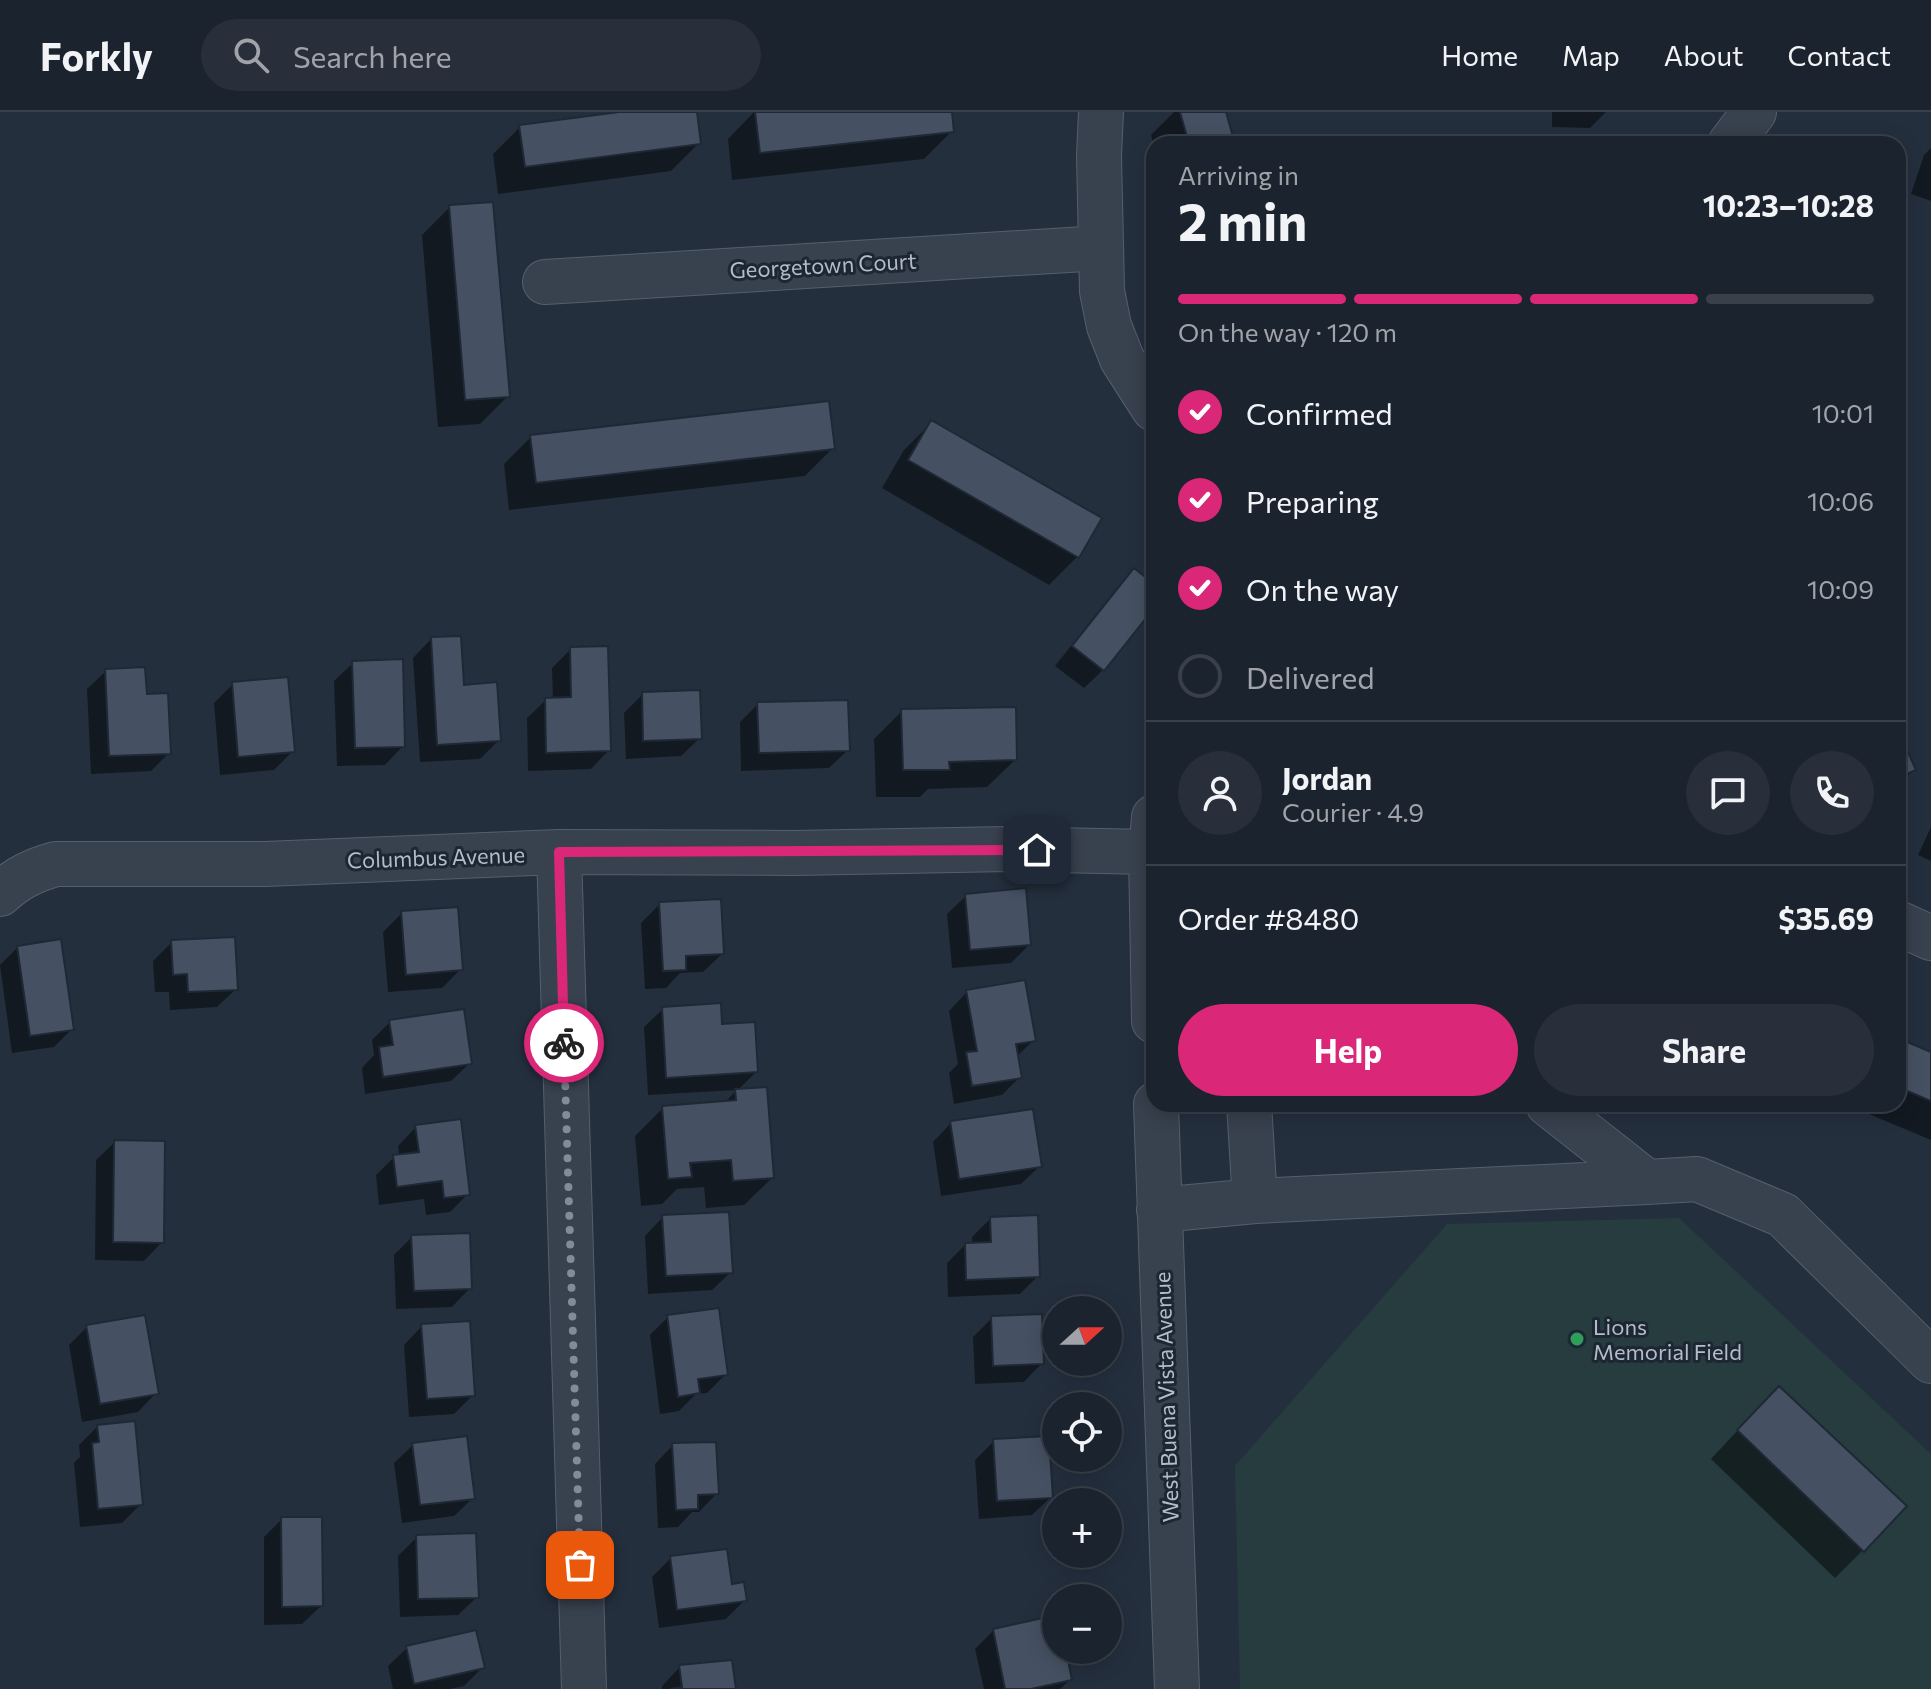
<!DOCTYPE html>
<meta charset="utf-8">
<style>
body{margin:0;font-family:Commissioner,sans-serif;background:#282f3a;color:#f1f3f6;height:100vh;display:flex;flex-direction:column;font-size:30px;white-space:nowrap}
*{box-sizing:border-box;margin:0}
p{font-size:26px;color:#a0a4aa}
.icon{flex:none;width:44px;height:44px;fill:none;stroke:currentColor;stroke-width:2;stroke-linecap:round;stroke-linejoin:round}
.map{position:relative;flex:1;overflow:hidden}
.drawer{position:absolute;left:1146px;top:24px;width:760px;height:976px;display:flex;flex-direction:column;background:#1b232e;border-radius:24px;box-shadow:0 4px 20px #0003,0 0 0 2px #39404a}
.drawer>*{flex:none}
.needle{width:52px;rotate:69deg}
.buttons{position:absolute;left:1042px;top:1184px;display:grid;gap:16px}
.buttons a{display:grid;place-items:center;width:80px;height:80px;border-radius:50%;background:#1b232e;box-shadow:0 4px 20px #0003,0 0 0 2px #39404a;font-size:40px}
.pin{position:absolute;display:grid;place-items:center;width:68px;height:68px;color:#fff;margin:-34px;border-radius:16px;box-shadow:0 4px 12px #0006}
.courier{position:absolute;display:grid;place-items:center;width:80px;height:80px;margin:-40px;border:6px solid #db2777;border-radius:50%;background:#fff;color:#222;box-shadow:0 2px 10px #0007}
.overview em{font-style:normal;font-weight:700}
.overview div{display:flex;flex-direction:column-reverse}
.overview{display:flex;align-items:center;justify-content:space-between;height:136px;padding:0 32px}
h1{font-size:52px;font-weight:700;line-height:60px}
.bar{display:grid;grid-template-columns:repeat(4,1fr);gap:12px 8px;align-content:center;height:96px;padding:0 32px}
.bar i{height:10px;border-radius:6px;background:#39404a}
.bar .current{background:#db2777}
.bar p{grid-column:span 4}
.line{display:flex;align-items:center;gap:20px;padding:0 32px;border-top:2px solid #39404a}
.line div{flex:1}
.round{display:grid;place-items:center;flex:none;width:84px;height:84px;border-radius:42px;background:#282f3a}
ol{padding:0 32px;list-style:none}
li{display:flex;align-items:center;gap:24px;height:88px}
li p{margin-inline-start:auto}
li .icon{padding:8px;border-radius:50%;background:#db2777;color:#fff;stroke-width:4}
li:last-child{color:#a0a4aa}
li i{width:44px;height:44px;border:4px solid #39404a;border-radius:50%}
.action{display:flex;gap:16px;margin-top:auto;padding:16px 32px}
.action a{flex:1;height:92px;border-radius:48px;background:#db2777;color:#fff;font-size:32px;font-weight:700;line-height:92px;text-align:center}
.action a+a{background:#282f3a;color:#f1f3f6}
header{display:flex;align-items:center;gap:48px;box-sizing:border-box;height:112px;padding:0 40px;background:#1b232e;border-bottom:2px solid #39404a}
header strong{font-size:38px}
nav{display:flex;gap:44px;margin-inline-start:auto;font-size:28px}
.search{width:560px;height:72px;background:#282f3a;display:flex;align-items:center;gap:20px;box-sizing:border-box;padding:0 28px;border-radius:44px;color:#a0a4aa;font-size:30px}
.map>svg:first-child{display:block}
.green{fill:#263c3f}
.shadow{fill:#0007}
.building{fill:#455162;stroke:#1f2835;stroke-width:2}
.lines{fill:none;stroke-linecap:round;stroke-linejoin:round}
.minor-casing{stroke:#565f6c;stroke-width:46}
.minor{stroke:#38414e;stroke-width:44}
.done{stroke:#828b98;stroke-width:8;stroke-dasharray:0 14.4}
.route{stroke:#db2777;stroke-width:10}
.leisure-dot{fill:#2e9e5b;stroke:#1d2633;stroke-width:3}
.labels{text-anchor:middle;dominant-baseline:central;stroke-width:6;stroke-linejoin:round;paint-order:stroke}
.street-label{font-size:22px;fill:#b4bcc9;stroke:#1d2633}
.poi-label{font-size:22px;fill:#b4bcc9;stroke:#1d2633;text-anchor:start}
</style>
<header>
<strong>Forkly</strong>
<div class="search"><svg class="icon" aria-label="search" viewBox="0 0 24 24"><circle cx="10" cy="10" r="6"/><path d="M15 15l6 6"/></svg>Search here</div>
<nav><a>Home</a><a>Map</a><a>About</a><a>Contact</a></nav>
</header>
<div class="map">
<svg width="1931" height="1577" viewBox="0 0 1931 1577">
<rect width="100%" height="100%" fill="#242f3e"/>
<path class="green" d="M1679,1106L1931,1342V1577H1240L1235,1354L1447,1112Z"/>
<path class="shadow" d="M634,0H695L699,31L671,59L498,82L493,42L520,15Z
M754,0H950L952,19L924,47L732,68L728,27Z
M1174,0H1224L1233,32L1154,33L1151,23Z
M1552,0H1606L1590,16L1552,15Z
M1550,29L1566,32H1547Z
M1931,36V89L1911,82L1924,43Z
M450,95L508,284L480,312L438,315L422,123Z
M932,310L1099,407L1077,445L1049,473L882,376L904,338Z
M531,325L833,336L805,364L509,398L504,352Z
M1134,459L1154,475V493L1103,558L1084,576L1055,554L1115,478Z
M431,527L499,628L480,647L420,650L413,546Z
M571,537L609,638L591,657L528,659L527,606L546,588H553L552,556Z
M353,551L403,634L385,653L337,654L334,569Z
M106,559L145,584L169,641L151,659L91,662L87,577Z
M233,572L292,640L274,658L220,663L214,591Z
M643,582L700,626L681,644L626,647L624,601Z
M758,592L848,638L829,656L741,659L740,610Z
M902,599L1015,648L987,675L928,677L920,685H876L874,627Z
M1898,623L1914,658L1898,673Z
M1931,715V749L1918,743Z
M966,784L1029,833L1011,851L952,856L947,802Z
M660,792L722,842L703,860L680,861L666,876L645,877L641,811Z
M402,801L461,857L442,876L388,880L383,820Z
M172,830L236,877L217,895L170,898L169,880H155L153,849Z
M18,835L72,917L54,935L12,941L0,853Z
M967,880L1034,928L1016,945L1020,965L1002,983L954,992L949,961L958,952L949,899Z
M663,897L720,914L756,960L737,979L772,1066L744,1093L706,1096L704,1075L677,1077L662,1092L641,1094L635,1024L663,996L724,991L737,978L648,983L644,915Z
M390,910L470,951L451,969L365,982L362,956L374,943L372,928Z
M1898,928L1931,942V1028L1845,992H1898Z
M951,1011L1040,1054L1021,1072L941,1084L933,1030Z
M416,1015L468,1082L450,1100L426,1103L424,1087L379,1093L376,1063L394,1045L399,1044L398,1034Z
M115,1030L162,1130L144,1149L95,1148L96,1048Z
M663,1105L731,1160L712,1178L648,1182L645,1124Z
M990,1107L1038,1164L1020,1182L948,1185L947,1151L965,1133H972V1125Z
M412,1125L470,1176L452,1195L396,1197L394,1143Z
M668,1205L726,1262L707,1281L696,1282L679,1299L660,1302L650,1223Z
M992,1206L1042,1251L1024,1270L975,1272L973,1225Z
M422,1214L473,1283L454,1302L409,1305L404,1233Z
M87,1215L156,1281L138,1300L82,1310L69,1233Z
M1751,1304L1863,1438L1835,1466L1711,1347Z
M98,1314L141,1392L122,1411L80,1415L74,1351L80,1345L79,1333Z
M994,1329L1051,1385L1032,1403L979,1407L975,1348Z
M413,1333L473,1386L454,1404L402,1411L394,1351Z
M673,1333L717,1381L699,1400H692L678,1415L658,1416L655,1352Z
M282,1407L321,1494L302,1512L264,1513V1425Z
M417,1425L477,1485L458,1503L400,1505L398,1444Z
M671,1446L730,1474L745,1488L726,1507L659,1516L652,1465Z
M1056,1505V1538H1064L1070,1568L1060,1577H984L975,1537L994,1518Z
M407,1536L483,1555L464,1574L450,1577H393L388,1554Z
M680,1555L734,1577H662V1574Z"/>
<path class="building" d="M619,0H697L701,32L525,55L519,13Z
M755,0H952L954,20L760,41Z
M1180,0H1226L1235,32H1189Z
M493,90L510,285L465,288L449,93Z
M829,289L835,337L536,371L530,323Z
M931,308L1102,406L1079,446L908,348Z
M1134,456L1154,472V496L1104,559L1072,534Z
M461,524L464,573L497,570L501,629L437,633L431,525Z
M608,534L611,639L546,641L545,586L571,585L570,535Z
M403,547L405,635L355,636L352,549Z
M145,555L147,582L168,581L171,642L109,644L105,557Z
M288,565L295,640L238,645L232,570Z
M700,578L702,627L643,629L642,580Z
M848,588L850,639L759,641L757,590Z
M1016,595L1017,648L949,650L950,658H903L901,597Z
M1898,618L1916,658L1898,666Z
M1026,776L1031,833L970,838L965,782Z
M721,787L724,842L686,844V858L663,859L659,790Z
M458,795L463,858L406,863L401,799Z
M235,825L238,878L188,880L187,862L173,863L171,828Z
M61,827L74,918L30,924L17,834Z
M1025,868L1036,929L1016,932L1022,966L972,974L966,940L977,939L966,878Z
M721,891L722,912L755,910L758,960L666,966L662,895Z
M464,897L472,952L383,965L379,935L393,933L389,908Z
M1898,926L1931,940V989L1898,975Z
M767,975L774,1066L733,1069L731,1048L690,1051L692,1065L668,1067L662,994L736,988L735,977Z
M1033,997L1042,1055L959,1067L950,1009Z
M461,1007L470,1083L444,1086L442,1069L397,1075L393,1043L419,1040L415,1013Z
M114,1028L165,1029L164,1131L113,1130Z
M729,1100L733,1161L666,1164L662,1103Z
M1038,1103L1040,1165L966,1168L965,1131L991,1130L990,1105Z
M470,1121L472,1177L414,1179L411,1123Z
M719,1196L728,1263L698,1267L700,1281L678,1285L667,1203Z
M1042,1202L1044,1252L993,1254L991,1204Z
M145,1203L159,1282L100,1292L86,1213Z
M470,1209L475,1284L427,1287L421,1212Z
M1779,1274L1907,1394L1864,1440L1737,1318Z
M135,1309L143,1393L98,1397L92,1331L99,1330L97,1313Z
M467,1324L475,1387L420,1393L412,1331Z
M1049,1324L1053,1386L997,1389L993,1327Z
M716,1330L719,1382L698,1383V1397L676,1398L672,1331Z
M281,1405H322L323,1494L282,1495Z
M476,1421L479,1486L418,1487L416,1423Z
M727,1437L732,1472L744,1470L747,1489L677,1498L670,1444Z
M1056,1503V1538H1066L1072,1568L1031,1577H1005L993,1517Z
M476,1518L485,1556L414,1572L406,1534Z
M732,1548L736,1577H670L682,1575L679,1553Z"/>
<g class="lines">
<g class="minor-casing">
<path id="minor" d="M1101,0L1099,44L1102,179L1109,214L1122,247L1154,297
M1730,32L1754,0
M545,170L1101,136
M1154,705L1151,740L1154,909
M559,740L584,1577
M0,782C17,766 34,758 56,752H265L559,740L794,741L1009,737L1151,740
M1898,811L1931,826
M1156,992L1177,1577
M1249,992L1255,1089
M1647,1070L1697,1067L1783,1103L1931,1249
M1159,1098L1255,1089L1647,1070L1548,992"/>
</g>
<use href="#minor" class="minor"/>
</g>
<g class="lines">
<path class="done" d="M564,931L580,1453"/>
<path class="route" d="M564,931L559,740L1037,738"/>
</g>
<circle class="leisure-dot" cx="1577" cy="1227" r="8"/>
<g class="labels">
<g class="street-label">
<text transform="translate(823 153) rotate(-3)">Georgetown Court</text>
<text transform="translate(436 745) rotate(-2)">Columbus Avenue</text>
<text transform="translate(1166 1285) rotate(-92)">West Buena Vista Avenue</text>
</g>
<g class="poi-label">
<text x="1593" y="1214">Lions<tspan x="1593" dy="25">Memorial Field</tspan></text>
</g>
</g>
</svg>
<div class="buttons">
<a><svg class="needle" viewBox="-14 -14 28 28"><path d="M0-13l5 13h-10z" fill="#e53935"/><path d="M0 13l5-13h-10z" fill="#a0a4aa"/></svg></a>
<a><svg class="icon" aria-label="locate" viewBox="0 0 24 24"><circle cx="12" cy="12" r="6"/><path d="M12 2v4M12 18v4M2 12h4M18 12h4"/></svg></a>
<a>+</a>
<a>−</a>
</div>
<div class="pin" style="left:580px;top:1453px;background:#ea580c"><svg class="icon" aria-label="bag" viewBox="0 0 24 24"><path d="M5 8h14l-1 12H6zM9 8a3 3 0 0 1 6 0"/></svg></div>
<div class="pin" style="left:1037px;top:738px;background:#1f2937"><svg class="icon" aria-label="home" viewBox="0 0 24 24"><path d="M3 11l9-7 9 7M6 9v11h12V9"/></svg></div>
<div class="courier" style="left:564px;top:931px"><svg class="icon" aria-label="bike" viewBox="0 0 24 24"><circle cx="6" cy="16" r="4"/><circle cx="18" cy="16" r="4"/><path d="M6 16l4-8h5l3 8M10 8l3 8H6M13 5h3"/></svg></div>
<section class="drawer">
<div class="overview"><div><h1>2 min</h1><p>Arriving in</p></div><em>10:23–10:28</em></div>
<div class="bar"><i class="current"></i><i class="current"></i><i class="current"></i><i></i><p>On the way · 120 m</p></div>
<ol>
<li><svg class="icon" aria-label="check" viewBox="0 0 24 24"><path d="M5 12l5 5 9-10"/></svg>Confirmed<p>10:01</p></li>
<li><svg class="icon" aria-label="check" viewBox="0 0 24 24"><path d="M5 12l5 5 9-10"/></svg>Preparing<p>10:06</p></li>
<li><svg class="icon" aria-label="check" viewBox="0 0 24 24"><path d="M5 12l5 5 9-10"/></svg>On the way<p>10:09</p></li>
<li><i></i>Delivered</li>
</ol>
<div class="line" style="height:144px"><a class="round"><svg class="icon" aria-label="person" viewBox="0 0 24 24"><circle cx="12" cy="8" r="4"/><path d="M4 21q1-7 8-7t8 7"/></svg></a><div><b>Jordan</b><p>Courier · 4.9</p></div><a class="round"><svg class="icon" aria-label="chat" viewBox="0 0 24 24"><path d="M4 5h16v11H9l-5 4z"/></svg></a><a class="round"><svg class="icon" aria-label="phone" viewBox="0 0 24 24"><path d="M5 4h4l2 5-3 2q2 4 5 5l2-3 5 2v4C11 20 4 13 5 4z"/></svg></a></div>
<div class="line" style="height:104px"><div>Order #8480</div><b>$35.69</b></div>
<div class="action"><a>Help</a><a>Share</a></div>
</section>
</div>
